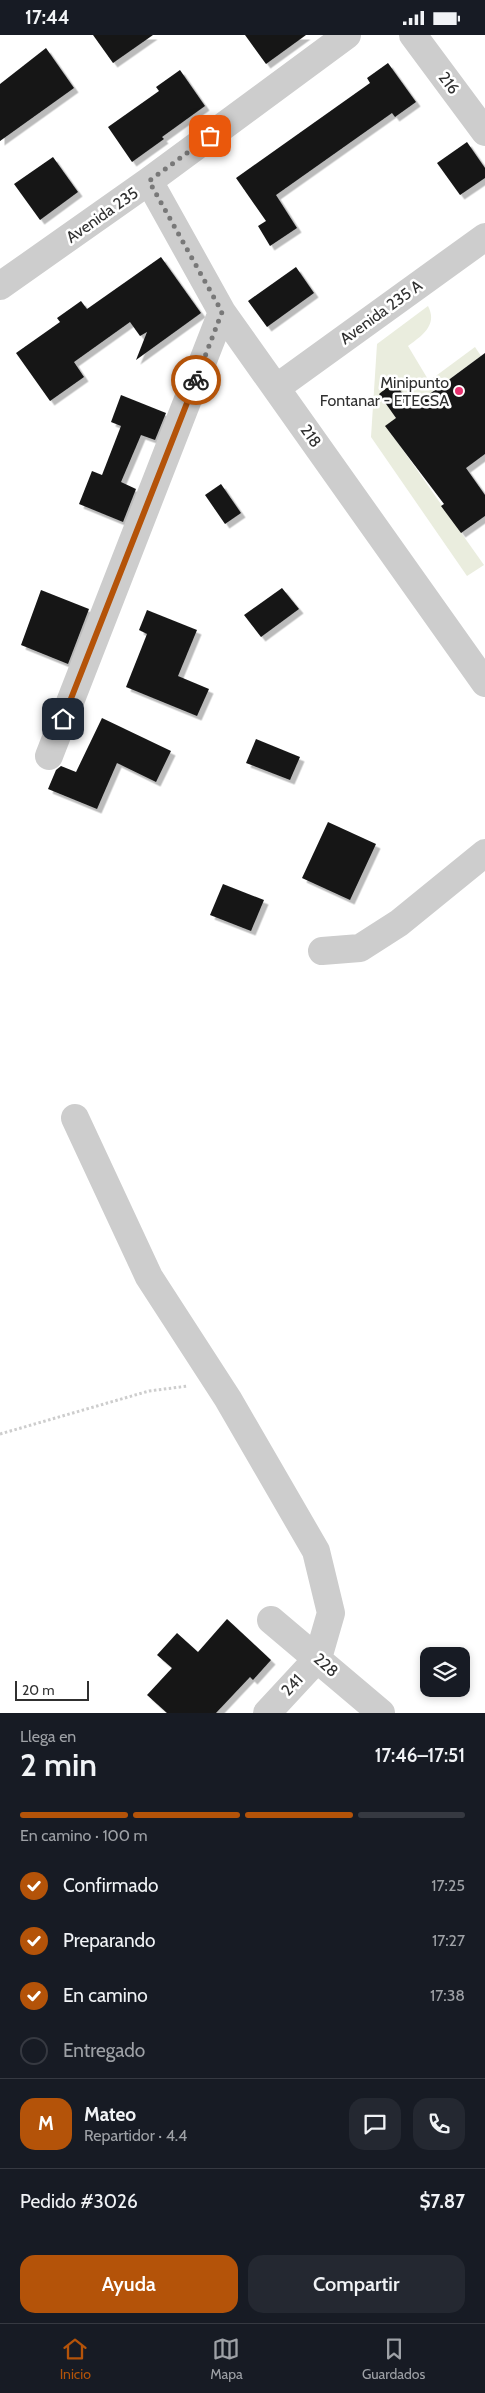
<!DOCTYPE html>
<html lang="es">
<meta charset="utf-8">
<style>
body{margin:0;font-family:Cabin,sans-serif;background:#242831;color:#f1f3f6;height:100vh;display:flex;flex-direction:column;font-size:19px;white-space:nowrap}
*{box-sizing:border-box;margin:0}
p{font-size:16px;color:#9ea1a6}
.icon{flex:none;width:28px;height:28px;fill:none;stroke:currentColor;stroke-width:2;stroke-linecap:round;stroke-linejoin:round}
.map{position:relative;height:1678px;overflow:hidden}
.sheet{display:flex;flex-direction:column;background:#171b24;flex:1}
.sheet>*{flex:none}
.fabs{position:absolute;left:420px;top:1612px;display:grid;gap:10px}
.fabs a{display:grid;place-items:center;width:50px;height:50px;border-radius:10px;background:#171b24;box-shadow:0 2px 8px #0003;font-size:25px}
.scale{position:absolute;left:15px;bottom:12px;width:74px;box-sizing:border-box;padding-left:5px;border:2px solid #303030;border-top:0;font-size:14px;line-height:18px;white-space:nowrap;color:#303030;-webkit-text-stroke:4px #fff;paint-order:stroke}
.pin{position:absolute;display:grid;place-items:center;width:42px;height:42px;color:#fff;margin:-21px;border-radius:10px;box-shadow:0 2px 8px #0006}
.courier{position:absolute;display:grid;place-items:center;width:50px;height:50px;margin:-25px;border:4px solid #b45309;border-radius:50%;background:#fff;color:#222;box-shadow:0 1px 6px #0007}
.head em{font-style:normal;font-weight:600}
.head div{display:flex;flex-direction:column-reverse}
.head{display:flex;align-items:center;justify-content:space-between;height:85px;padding:0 20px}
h1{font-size:32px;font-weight:600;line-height:38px}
.bar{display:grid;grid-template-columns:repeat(4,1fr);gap:8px 5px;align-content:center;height:60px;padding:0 20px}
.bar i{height:6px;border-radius:4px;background:#363941}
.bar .active{background:#b45309}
.bar p{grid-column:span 4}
.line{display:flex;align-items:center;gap:12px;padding:0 20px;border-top:1px solid #363941}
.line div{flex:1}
.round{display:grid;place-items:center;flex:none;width:52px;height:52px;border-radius:15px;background:#242831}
ol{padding:0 20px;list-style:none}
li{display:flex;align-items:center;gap:15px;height:55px}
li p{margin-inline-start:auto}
li .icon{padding:5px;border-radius:50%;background:#b45309;color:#fff;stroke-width:4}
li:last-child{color:#9ea1a6}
li i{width:28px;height:28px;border:2px solid #363941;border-radius:50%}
.primary-button{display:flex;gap:10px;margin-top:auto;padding:10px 20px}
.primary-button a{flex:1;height:58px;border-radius:15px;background:#b45309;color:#fff;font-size:20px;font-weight:600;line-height:58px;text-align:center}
.primary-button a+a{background:#242831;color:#f1f3f6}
.status{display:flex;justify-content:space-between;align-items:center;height:35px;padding:0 25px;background:#171b24;direction:ltr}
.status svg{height:14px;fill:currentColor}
.menu{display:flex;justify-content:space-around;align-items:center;height:70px;border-top:1px solid #363941;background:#171b24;font-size:14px;color:#9ea1a6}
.menu a{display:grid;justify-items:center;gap:2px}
.menu .active{color:#b45309}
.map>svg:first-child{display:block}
.green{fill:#eaedde}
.building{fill:#171717;filter:url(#shadow)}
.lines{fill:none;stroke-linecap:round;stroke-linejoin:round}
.path{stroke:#cdcdcd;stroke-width:3;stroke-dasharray:2.5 2.5;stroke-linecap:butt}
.minor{stroke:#cdcdcd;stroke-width:28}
.done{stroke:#787878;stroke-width:5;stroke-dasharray:0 9}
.route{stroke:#b45309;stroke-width:6}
.poi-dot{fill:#e7326f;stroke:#fff;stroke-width:2}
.labels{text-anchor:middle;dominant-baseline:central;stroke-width:5;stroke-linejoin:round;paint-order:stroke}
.street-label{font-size:16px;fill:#303030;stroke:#fff}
.poi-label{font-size:16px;fill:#303030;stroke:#fff;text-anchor:end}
</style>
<div class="status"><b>17:44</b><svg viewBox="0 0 49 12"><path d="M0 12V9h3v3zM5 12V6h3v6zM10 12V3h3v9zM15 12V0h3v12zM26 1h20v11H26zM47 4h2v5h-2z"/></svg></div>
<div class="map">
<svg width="485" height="1678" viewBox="0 0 485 1678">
<defs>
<filter id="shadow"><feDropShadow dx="4.5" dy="4.5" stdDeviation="0" flood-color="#0004"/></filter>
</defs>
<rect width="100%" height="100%" fill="#fff"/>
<path class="green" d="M428,271C438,290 422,301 408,311L429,346L475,312L481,321L386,391C419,437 451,484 484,530L467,541L371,402L377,309Z"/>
<path class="building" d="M93,0H153L113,28Z
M245,0H306L266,29Z
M46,13L74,53L0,106V49Z
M388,28L416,67L395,82L392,78L276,160L297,193L270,211L258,191L266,186L236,143L370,48L367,43Z
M180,35L205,71L162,102L164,104L132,127L108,92L159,56L156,52Z
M467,107L485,133V143L460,160L437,128Z
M53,122L78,157L40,185L14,149Z
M161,222L201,278L136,325L147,297L140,301L130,287L74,327L84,342L50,366L16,318L60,287L57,283L81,266L87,274Z
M296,232L314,258L267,292L248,266Z
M485,318V419L466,433L485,460V481L461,498L441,471L444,469L385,391L396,383L379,359L394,347L412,372Z
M121,360L166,378L155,405L141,400L121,447L136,454L123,487L79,469L92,436L102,440L121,391L111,387Z
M221,449L241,478L225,489L205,460Z
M282,553L299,574L261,602L244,580Z
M41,555L89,574L68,629L21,610Z
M147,575L197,595L178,641L209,654L197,681L126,652L147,599L139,595Z
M102,683L171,716L156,747L117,728L97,774L48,754L56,735L61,731L76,737Z
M256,704L300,722L290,745L246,728Z
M328,787L376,809L350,865L302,843Z
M223,849L264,865L251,896L210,880Z
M227,1584L271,1625L253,1645L250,1642L216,1678H167L147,1660L172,1633L157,1620L177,1598L198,1617Z"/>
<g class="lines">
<path class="path" d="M0,1399L149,1356L188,1351"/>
<path class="minor" d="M413,0L485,97
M149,146L222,277L485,648
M0,251L149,146L347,0
M276,353L485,202
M49,721L222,277
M322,916L360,913L399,888L485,818
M75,1083L149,1242L228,1364L316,1516L331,1578L318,1623L267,1678
M271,1585L381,1678"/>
</g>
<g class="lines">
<path class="done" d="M196,345L222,277L149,146L210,101"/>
<path class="route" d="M63,684L196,345"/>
</g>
<circle class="poi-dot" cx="459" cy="356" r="5"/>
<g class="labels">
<g class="street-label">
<text transform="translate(449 48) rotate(53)">216</text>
<text transform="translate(102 180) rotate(-35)">Avenida 235</text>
<text transform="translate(381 277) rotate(-36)">Avenida 235 A</text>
<text transform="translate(311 401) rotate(55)">218</text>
<text transform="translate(326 1630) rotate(41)">228</text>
<text transform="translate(292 1650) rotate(-47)">241</text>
</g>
<g class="poi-label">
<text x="449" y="347">Minipunto<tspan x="449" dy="18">Fontanar - ETECSA</tspan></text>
</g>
</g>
</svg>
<div class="fabs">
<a><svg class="icon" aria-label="layers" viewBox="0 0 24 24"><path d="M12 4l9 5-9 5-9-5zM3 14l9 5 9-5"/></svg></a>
</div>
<div class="scale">20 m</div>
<div class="pin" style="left:210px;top:101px;background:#ea580c"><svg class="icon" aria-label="bag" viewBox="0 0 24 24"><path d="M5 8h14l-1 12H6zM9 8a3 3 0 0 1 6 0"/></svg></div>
<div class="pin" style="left:63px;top:684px;background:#1f2937"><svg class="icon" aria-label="home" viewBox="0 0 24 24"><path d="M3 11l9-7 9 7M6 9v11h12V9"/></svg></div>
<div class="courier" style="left:196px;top:345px"><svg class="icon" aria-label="bike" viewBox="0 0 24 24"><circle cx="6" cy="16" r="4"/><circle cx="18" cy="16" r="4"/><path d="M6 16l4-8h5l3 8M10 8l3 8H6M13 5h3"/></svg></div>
</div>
<section class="sheet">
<div class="head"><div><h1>2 min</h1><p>Llega en</p></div><em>17:46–17:51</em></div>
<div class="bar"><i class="active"></i><i class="active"></i><i class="active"></i><i></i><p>En camino · 100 m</p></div>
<ol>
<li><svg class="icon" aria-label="check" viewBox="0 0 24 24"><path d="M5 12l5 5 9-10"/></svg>Confirmado<p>17:25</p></li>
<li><svg class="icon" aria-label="check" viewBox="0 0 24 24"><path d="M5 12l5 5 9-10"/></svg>Preparando<p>17:27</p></li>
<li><svg class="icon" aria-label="check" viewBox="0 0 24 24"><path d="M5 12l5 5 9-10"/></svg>En camino<p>17:38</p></li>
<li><i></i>Entregado</li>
</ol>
<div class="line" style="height:90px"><b class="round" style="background:#b45309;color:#fff">M</b><div><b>Mateo</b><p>Repartidor · 4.4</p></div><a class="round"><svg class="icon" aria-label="chat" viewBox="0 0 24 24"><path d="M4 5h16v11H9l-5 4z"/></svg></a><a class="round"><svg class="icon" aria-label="phone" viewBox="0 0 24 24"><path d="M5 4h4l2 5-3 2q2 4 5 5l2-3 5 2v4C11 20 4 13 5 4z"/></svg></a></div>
<div class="line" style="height:65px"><div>Pedido #3026</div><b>$7.87</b></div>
<div class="primary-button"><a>Ayuda</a><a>Compartir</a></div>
</section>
<nav class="menu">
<a class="active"><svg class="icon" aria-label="home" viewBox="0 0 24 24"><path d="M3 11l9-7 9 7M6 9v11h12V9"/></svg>Inicio</a>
<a><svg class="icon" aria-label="map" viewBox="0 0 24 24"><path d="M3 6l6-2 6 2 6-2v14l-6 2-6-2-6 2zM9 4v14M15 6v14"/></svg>Mapa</a>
<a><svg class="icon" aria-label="saved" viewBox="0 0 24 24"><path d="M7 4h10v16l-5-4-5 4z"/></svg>Guardados</a>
</nav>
